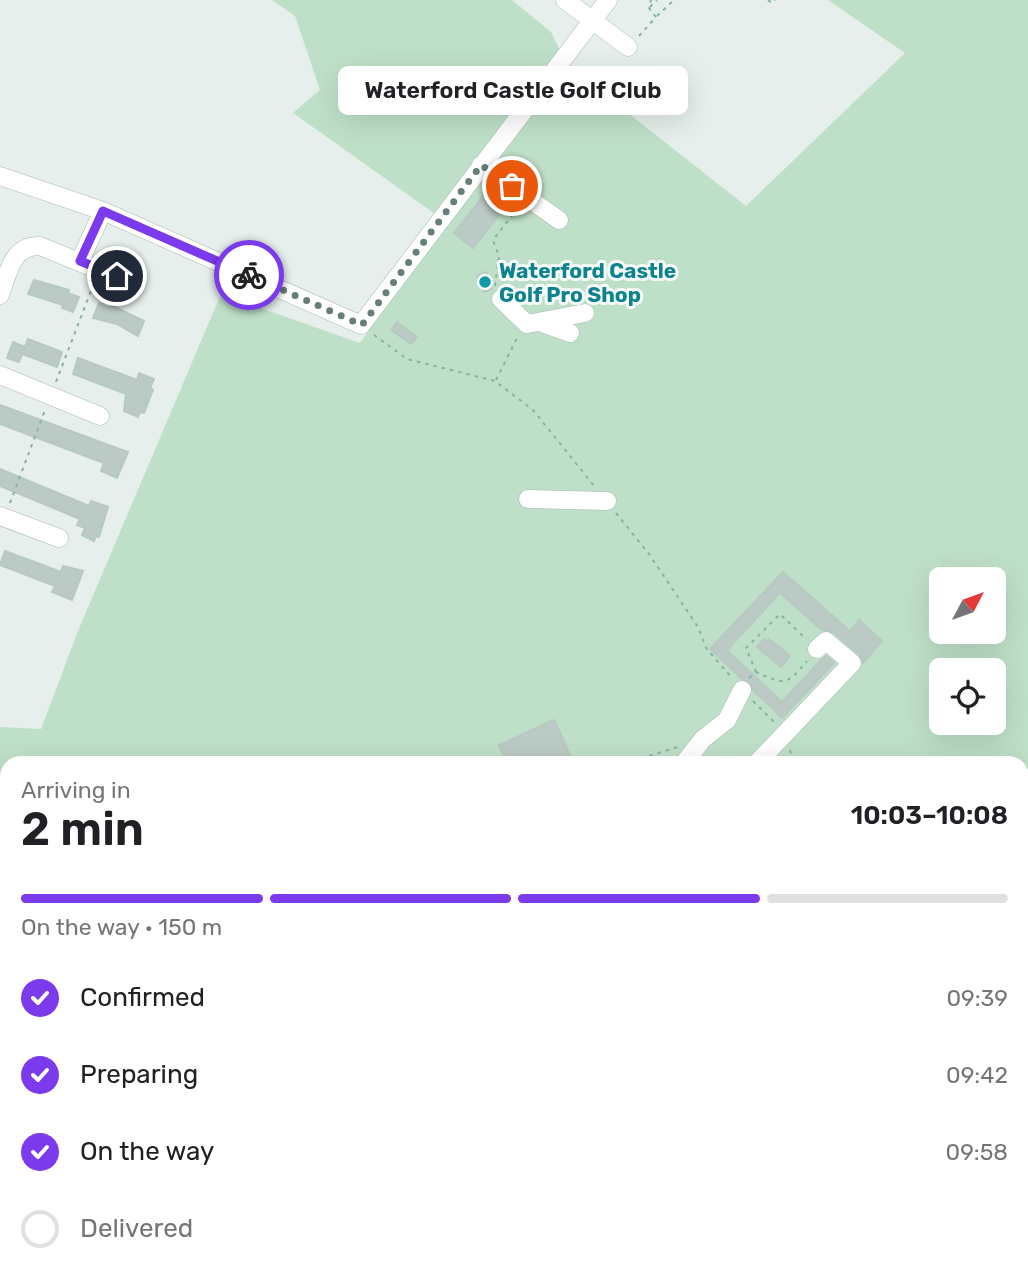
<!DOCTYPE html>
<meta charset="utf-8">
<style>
body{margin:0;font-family:Rubik,sans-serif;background:#f2f2f2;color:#202124;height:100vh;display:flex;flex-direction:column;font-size:26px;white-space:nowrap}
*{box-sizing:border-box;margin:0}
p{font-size:23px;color:#757577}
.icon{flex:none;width:38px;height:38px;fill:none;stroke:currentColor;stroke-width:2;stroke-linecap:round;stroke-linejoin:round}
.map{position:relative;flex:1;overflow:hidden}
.drawer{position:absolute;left:0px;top:756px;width:1029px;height:527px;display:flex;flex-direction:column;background:#fff;border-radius:21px 21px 0 0;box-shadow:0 7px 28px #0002}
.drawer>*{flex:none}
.needle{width:46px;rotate:49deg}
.tools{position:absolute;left:929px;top:567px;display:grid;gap:14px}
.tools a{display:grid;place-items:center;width:77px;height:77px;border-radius:10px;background:#fff;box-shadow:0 7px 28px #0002;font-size:35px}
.pin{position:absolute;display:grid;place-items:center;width:60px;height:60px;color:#fff;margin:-30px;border:4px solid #fff;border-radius:50%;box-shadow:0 2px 7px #0007}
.courier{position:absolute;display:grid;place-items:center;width:70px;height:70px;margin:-35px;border:5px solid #7c3aed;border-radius:50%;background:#fff;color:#222;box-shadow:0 2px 9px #0007}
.bubble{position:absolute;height:49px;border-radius:10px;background:#fff;box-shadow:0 7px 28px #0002;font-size:23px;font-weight:600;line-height:49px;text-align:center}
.summary em{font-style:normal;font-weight:600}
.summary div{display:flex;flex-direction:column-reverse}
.summary{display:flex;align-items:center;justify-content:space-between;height:119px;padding:0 21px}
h1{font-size:46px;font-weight:600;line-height:52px}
.bar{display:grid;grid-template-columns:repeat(4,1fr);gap:10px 7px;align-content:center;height:84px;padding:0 21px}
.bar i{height:9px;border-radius:5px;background:#e0e0e0}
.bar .on{background:#7c3aed}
.bar p{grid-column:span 4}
ol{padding:0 21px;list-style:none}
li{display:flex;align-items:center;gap:21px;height:77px}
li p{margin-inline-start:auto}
li .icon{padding:7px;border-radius:50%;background:#7c3aed;color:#fff;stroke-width:4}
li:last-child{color:#757577}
li i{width:38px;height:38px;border:4px solid #e0e0e0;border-radius:50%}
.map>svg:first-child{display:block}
.green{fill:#bfe0c8;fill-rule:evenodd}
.building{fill:#bbcac4;stroke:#b8c9c2;stroke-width:2}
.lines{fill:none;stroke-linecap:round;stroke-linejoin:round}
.minor-casing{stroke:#a8b8b2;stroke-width:19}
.path{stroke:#86b3a5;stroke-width:2;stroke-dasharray:3.5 5;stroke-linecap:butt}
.minor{stroke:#fff;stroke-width:18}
.done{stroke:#687f78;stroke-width:7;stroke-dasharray:0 12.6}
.route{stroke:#7c3aed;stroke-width:9}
.culture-dot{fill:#0f9aa8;stroke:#f7fbf9;stroke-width:2.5}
.labels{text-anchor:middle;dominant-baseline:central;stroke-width:6;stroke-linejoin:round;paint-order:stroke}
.culture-label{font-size:21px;font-weight:bold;fill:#0d838f;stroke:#f7fbf9;text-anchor:start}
</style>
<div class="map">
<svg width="1028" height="1282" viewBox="0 0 1028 1282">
<rect width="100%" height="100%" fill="#e6efeb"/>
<path class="green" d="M272,0H512L551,32L567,65L746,206L905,53L828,0H1028V1282H0V727L41,729L78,631L221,294L360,343L443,226L438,216L293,113L320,90L295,16ZM942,579H994V632H942ZM942,670H994V723H942ZM7,763H1022V1276H7Z"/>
<path class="building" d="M491,186L510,201L473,248L454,233Z
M486,272L492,289L484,292L477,276Z
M34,280L69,290L68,293L79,297L73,312L62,308L63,305L28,294Z
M99,303L110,308L111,305L144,321L138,336L117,324L93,318Z
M397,322L417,337L411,344L391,330Z
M28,339L62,352L57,367L22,354Z
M13,342L25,347L19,362L7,358Z
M78,358L137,380L139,373L154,379L150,388L153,390L144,413L140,412L138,417L124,411L126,394L73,374Z
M0,405L128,452L117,478L101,471L104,463L0,424Z
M0,469L89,506L91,501L108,507L99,537L96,536L94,541L82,535L85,528L77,525L80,519L0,486Z
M5,551L61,572L63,566L83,571L72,600L52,592L55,586L0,565Z
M783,572L850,631L859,620L882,641L863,663L859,654L833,632L822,630L780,593L727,650L782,702L822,659L826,656L834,663L782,718L753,690L751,683L742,679L710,649Z
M764,639L767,642L769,639L790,656L781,667L757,647Z
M554,720L574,763H507L499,745Z"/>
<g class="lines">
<g class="minor-casing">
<path id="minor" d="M565,0L628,47
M481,165L559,220
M0,176L103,211L361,325L608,0
M80,261L103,211
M0,295C8,273 12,245 40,246L135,285
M501,299L527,324L585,313
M542,323L570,333
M0,375L100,416
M528,499L607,501
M0,516L59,538
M684,763L703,739L727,720L742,690
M757,763L852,663L826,641L817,649"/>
</g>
<path class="path" d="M768,0L772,3L775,0
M650,7L657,0
M657,16L674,0
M639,36L656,17L649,8L651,0
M495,286L499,256L493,240L518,208
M374,335L407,359L495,381L533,410L595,487
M496,380L518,336
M56,382L94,283
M10,503L45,410
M616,513L649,554L698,627L706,648L733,679
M756,672L746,648L780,614L806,639
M749,678L756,672C785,685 786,686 807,661
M753,701L774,722
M790,750L793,763
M625,763L678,747
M1022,1080L1028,1087"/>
<use href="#minor" class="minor"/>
</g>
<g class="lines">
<path class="done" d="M249,275L362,325L481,165L512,186"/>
<path class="route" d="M117,276L80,261L103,211L249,275"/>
</g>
<circle class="culture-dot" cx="485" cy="282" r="7"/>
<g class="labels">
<g class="culture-label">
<text x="499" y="270">Waterford Castle<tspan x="499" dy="24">Golf Pro Shop</tspan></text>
</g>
</g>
</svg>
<div class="tools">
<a><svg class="needle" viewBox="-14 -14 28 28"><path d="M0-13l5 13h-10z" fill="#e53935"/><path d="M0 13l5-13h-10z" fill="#757577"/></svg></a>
<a><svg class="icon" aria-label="locate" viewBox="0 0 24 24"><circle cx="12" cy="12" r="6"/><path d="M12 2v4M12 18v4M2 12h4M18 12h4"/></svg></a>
</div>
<div class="pin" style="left:512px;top:186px;background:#ea580c"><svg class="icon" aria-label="bag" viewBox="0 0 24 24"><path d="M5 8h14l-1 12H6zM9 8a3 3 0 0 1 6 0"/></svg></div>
<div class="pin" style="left:117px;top:276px;background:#1f2937"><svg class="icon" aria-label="home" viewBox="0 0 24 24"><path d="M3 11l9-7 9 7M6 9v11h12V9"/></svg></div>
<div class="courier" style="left:249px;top:275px"><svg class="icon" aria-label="bike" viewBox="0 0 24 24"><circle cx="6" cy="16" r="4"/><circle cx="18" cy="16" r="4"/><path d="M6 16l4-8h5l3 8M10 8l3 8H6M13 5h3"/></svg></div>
<div class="bubble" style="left:338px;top:66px;width:350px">Waterford Castle Golf Club</div>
<section class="drawer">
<div class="summary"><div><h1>2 min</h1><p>Arriving in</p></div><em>10:03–10:08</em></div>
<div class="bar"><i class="on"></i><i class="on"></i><i class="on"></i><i></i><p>On the way · 150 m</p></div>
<ol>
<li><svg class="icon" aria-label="check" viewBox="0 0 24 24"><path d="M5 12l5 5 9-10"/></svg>Confirmed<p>09:39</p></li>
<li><svg class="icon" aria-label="check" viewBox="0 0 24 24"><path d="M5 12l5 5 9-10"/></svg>Preparing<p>09:42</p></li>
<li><svg class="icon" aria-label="check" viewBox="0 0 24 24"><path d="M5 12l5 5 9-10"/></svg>On the way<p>09:58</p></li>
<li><i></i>Delivered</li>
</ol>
</section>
</div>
